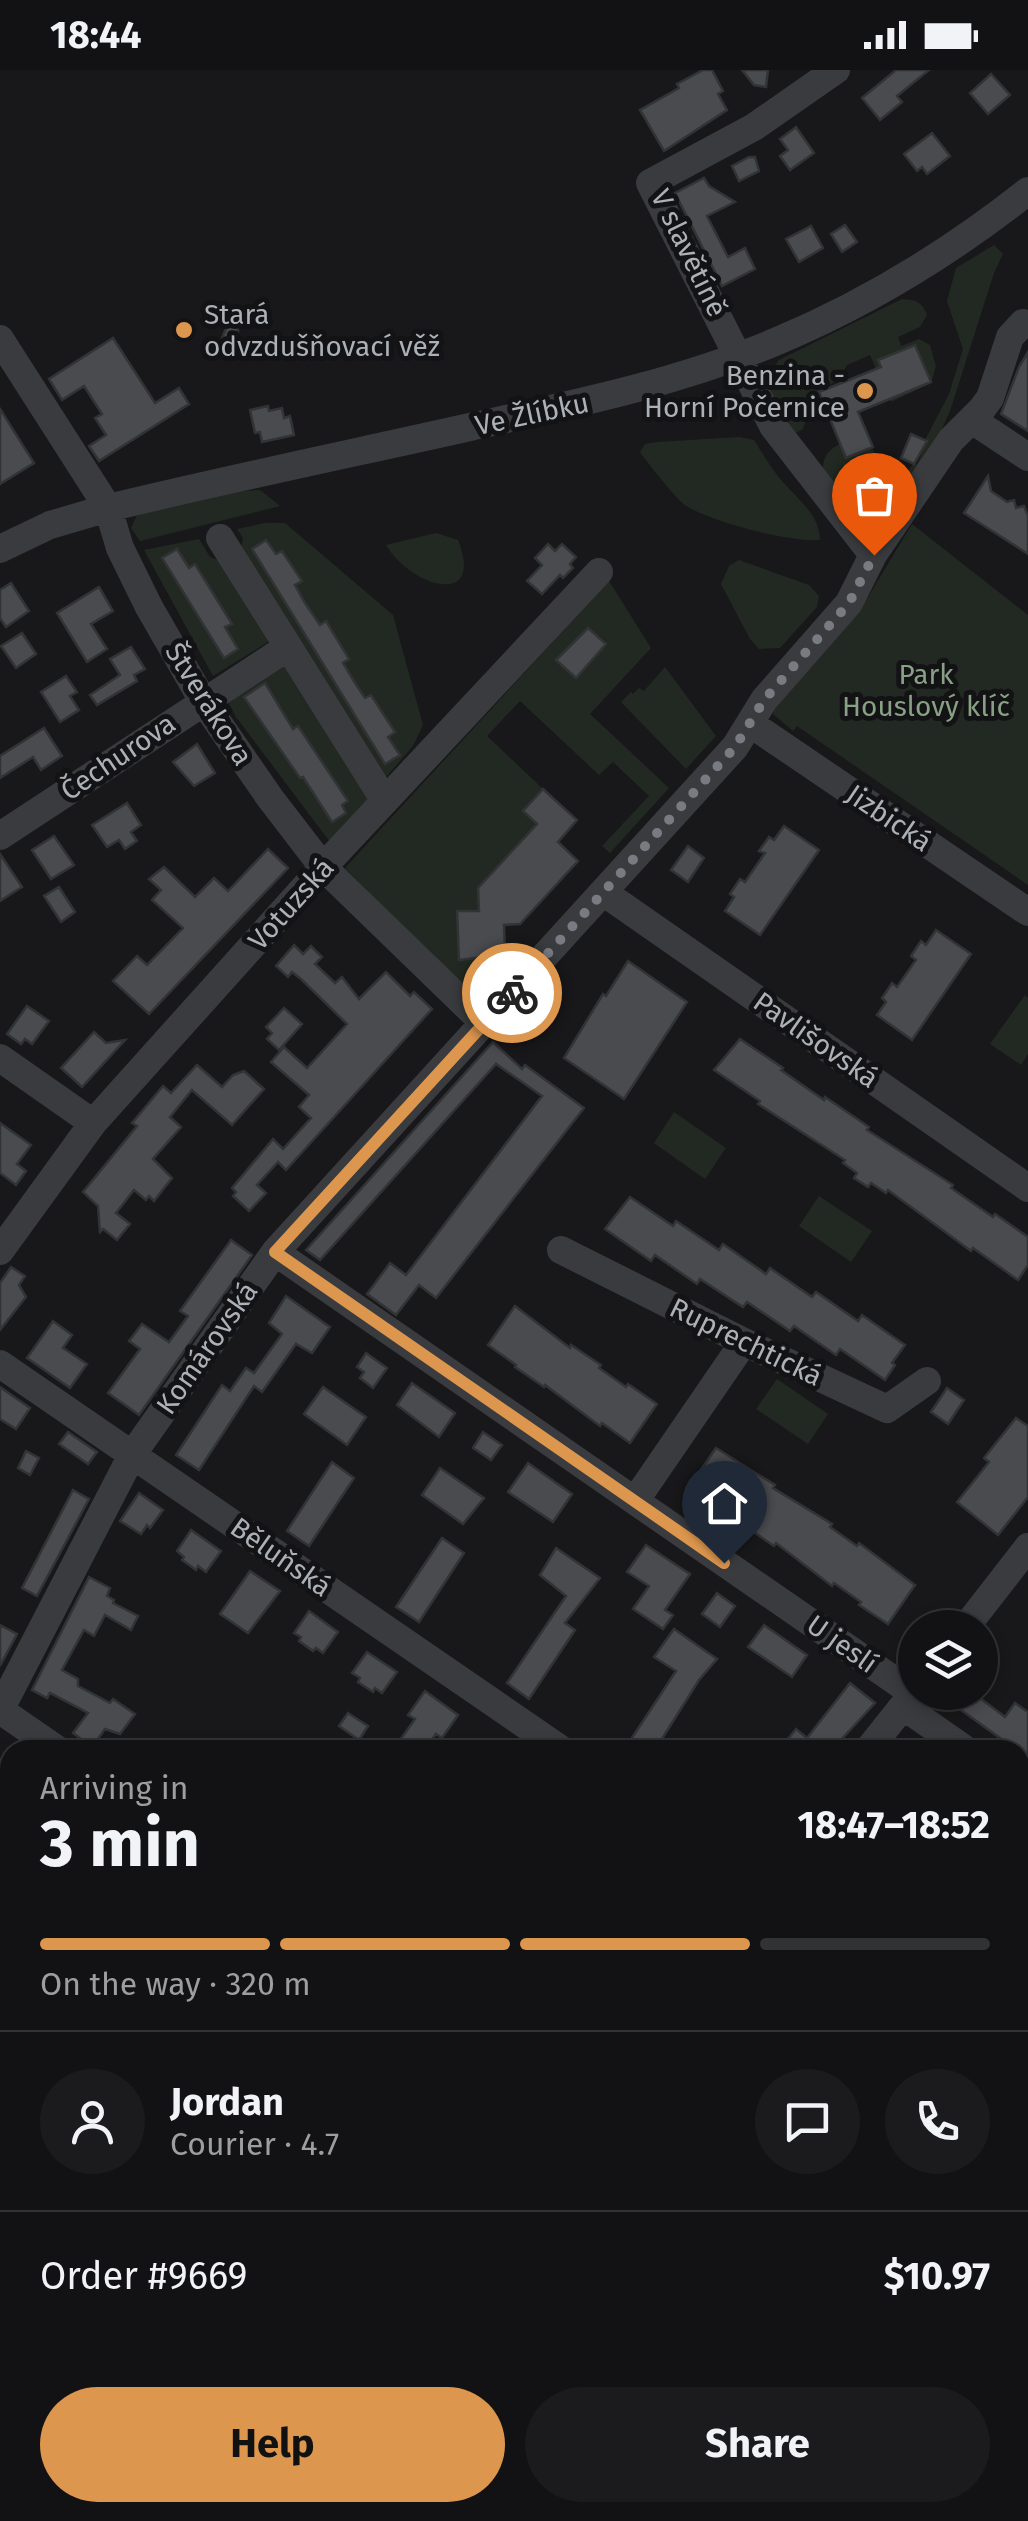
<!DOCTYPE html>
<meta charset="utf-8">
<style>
body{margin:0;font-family:"Fira Sans",sans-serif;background:#1b1b1d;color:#f1f3f6;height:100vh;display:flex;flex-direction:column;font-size:38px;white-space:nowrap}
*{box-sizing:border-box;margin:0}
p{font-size:32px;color:#9c9ea0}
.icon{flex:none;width:55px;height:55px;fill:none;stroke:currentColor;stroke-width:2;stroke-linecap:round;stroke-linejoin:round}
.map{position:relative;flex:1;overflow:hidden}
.drawer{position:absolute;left:0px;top:1670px;width:1030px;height:782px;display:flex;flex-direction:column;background:#121214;border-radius:30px 30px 0 0;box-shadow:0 5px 15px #0003,0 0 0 2px #313234}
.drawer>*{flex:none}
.buttons{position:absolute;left:898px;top:1540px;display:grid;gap:20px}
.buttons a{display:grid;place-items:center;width:100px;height:100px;border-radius:50%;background:#121214;box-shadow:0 5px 15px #0003,0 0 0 2px #313234;font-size:50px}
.pin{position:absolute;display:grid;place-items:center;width:85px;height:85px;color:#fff;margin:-102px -42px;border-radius:50% 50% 50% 0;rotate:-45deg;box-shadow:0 0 10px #0007}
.pin .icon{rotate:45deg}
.courier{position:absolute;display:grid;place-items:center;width:100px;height:100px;margin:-50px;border:8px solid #dd964d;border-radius:50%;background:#fff;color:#222;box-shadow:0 2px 12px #0007}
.headline em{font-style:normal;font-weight:700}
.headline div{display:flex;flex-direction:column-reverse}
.headline{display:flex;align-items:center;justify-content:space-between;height:170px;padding:0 40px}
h1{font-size:65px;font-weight:700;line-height:75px}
.bar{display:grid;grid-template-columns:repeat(4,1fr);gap:15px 10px;align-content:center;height:120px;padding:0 40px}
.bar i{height:12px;border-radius:8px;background:#313234}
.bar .active{background:#dd964d}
.bar p{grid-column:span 4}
.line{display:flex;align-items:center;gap:25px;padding:0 40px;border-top:2px solid #313234}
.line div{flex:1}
.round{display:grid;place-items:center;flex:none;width:105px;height:105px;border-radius:52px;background:#1b1b1d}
.button{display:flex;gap:20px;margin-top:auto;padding:20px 40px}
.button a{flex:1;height:115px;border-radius:60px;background:#dd964d;color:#111;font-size:40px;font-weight:700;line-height:115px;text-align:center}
.button a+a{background:#1b1b1d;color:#f1f3f6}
.status{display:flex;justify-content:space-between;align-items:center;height:70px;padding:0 50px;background:#121214;direction:ltr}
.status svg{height:28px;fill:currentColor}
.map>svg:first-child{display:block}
.green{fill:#222922;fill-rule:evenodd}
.building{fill:#4a4b4f;stroke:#323335;stroke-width:2.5}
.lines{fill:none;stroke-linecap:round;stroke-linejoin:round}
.minor{stroke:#393b3e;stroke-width:28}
.done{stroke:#787b81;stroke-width:10;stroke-dasharray:0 18}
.route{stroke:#dd964d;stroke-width:12}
.poi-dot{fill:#dd964d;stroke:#131315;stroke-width:4}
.labels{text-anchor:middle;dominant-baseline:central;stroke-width:10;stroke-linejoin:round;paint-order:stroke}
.street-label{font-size:28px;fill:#acb1b8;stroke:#131315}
.poi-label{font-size:28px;fill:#acb1b8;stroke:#131315;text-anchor:start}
.park-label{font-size:28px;fill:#88a185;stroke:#131315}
</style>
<div class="status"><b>18:44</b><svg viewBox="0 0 49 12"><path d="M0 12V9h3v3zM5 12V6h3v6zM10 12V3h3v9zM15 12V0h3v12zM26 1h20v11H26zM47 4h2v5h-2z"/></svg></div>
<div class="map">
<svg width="1028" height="2451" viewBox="0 0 1028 2451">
<rect width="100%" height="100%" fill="#18181a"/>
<path class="green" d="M994,175L1003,184L994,203L950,341L926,394L882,451L863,452L823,399C823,375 846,371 867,367L885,405L902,408L914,393L917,394L927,372L925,370L949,324L963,279L947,231L956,198Z
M902,229C916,230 923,232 927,245L920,257L898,267L901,276L919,269L930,275L936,296L931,313L891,332L870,285L847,295L839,309L814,324L803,359L794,364C779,341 759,316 779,290ZM915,275L930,312L893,326L879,290Z
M739,367L754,370C763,384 771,398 782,411C798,430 819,443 820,470C791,473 708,451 685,435C676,429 647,392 640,382L645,374L657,372Z
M260,420L280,436L140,471L131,458L137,445L241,421Z
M265,453H285L393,545L423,655L413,676L381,713L240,484L243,468L237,459Z
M912,454L1028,545V815L797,656L793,661L773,644L774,638L862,537Z
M436,463L458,470C485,538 412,518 386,475Z
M199,469L210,487L227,493L273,569L213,606L144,480Z
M739,490L809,515L819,526L817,537L780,578L759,579L750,569L721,514L729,496Z
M609,511L651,578L590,644L669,718L610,783L602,776L649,726L613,692L599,705L520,631L487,666L543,719L523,741L537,754L479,841H458L459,890L501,885L510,893L476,931L345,798Z
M282,593L371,727L330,772L236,647L225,626Z
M665,597L716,666L686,699L621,632L631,622L633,624L639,618L644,621Z
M1025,925L1028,928V984L1021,995L990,974Z
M674,1042L726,1078L705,1109L654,1073Z
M819,1126L872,1161L851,1192L799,1156Z
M777,1309L828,1344L808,1374L756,1339Z"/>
<path class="building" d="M703,0H712L723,21L718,24L727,40L664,81L640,40L679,18L677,14Z
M742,0H768L766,17L754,15Z
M896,0H929L897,26L902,32L880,50L862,28Z
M991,4L1010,25L988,44L970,23Z
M796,57L814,83L790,100L780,86L788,80L780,69Z
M932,63L950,86L927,104L922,97L917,101L904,84Z
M749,87H755L759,101L739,111L732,96Z
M704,108L709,116L735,132L707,146L728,187L745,178L755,199L722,216L675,123Z
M845,155L857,172L842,182L831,164Z
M811,156L823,178L799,192L786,169Z
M228,254L238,256V263L234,277L226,281L219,275Z
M113,268L155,333L179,318L189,334L99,391L89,376L106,365L95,348L102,344L84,316L62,330L49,309Z
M915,275L931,312L858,342L873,377L846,388L819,322L881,297L878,290Z
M1028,282V361L1001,344L1019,297Z
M268,336L269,341L282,338L284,348L290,346L294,365L262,372L260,362L255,363L250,340Z
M0,339L34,393L0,414Z
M911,364L927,371L914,394L901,388Z
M988,406L991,421L1007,432L1014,430L1016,438L1024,436L1028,446V484L964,443Z
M266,470L276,484L282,481L302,511L295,515L305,533L320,555L326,551L349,589L343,593L355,613L365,628L371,625L395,662L388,667L400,685L385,694L252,479Z
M548,474L555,481L562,474L576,487L570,494L573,498L563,508L560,505L542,524L527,511L542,495L535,488Z
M177,479L189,498L195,494L232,554L225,557L238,579L224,588L162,488Z
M11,513L29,541L6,557L0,548V520Z
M99,517L113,541L91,554L107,579L87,592L57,543Z
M588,558L606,574L576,608L556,590Z
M22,563L36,584L16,598L1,576Z
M131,577L145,599L134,605L137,611L97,635L90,625L120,605L110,589Z
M66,606L77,622L70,626L79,640L60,652L41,622Z
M265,613L293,659L298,656L348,731L342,735L346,743L332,752L303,707L300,708L244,627Z
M44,658L62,686L41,700L33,687L0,708V686Z
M197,674L215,703L194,716L173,692Z
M543,719L577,750L558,772L578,791L520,854L504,855L505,880L501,885L459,890L457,841H479L478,818L537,754L523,741Z
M127,733L141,755L131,762L137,771L125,779L119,770L107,777L92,755Z
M784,756L819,780L760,865L725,841L734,827L730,824L740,809L745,812L765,783L759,781L769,767L774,770Z
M54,766L74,795L51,809L32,780Z
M688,776L704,788L688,812L671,800Z
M268,779L288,798L149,944L113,911L137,886L147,895L183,858L152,830L161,820L149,809L164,797L195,827L214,808L228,821Z
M0,784L22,817L0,831Z
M59,817L75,842L61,852L44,826Z
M936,860L971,884L912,970L877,945L886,932L882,928L892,913L897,917L916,890L911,886L921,871L926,875Z
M294,875L303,884L311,876L322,887L315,894L335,913L342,907L359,929L386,902L410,926L414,922L432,939L286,1100L278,1092L257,1115L266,1123L249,1141L233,1126L236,1122L232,1118L273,1069L283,1079L311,1048L299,1037L309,1025L271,992L284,977L307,998L347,954L301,909L292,902L288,907L276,896Z
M628,891L687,932L624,1029L564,988L603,924L606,926Z
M27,936L49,951L32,974L25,969L21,974L7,964Z
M284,938L302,954L279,980L267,969L272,963L266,957Z
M94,962L106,973L125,970L82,1017L61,998Z
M740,969L783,998L781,1000L824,1030L825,1027L869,1057L867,1060L953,1115L951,1118L993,1147L995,1144L1028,1167V1195L1018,1210L973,1178L971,1181L888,1120L886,1123L871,1113L868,1117L854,1108L857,1103L843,1093L845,1090L758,1034L760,1031L714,1000Z
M493,972L522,999L525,995L584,1038L436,1228L419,1215L396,1245L367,1224L390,1193L406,1205L542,1026L496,994L320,1190L306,1180Z
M197,995L222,1017L233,1005L244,1001L264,1019L232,1055L192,1020L170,1047L181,1057L153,1089L172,1108L154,1131L149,1126L146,1130L134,1120L116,1143L130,1154L117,1170L103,1159L100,1162L98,1136L83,1122L137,1056L132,1053L163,1016L171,1023Z
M0,1053L31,1075L17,1094L26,1101L16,1115L0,1103Z
M630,1127L673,1156L676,1151L719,1180L723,1174L766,1204L770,1198L812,1227L816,1222L858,1251L862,1245L905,1275L892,1293L895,1295L885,1310L840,1279L836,1285L794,1256L790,1261L747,1232L743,1237L700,1209L697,1214L655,1185L651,1191L605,1159Z
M231,1170L252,1185L139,1345L108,1323L140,1279L129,1271L142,1254L169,1272L188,1246L180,1241Z
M11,1197L25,1206L19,1215L26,1227L0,1260V1213Z
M286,1226L330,1257L312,1283L296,1274L262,1322L254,1316L199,1400L176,1385L222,1315L230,1321L246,1298L254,1303L282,1264L269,1253Z
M515,1236L570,1278L571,1275L601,1295L599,1298L626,1317L628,1314L657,1334L630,1373L602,1353L600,1356L545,1315L544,1317L515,1297L516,1295L488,1275Z
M53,1251L72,1265L63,1278L87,1294L70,1318L27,1288Z
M366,1283L387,1298L373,1318L360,1308L364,1302L357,1297Z
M412,1313L455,1343L439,1367L397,1335Z
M0,1317L30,1338L16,1359L0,1349Z
M323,1317L366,1347L347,1375L304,1344Z
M947,1318L964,1330L948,1354L931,1342Z
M1016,1348L1028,1356V1427L998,1465L957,1432L989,1392L984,1388Z
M68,1362L97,1382L88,1394L59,1374Z
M483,1362L502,1375L491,1390L473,1378Z
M716,1378L775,1415L773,1418L832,1454L830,1457L857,1476L859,1473L915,1515L888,1554L859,1535L861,1532L834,1513L832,1516L776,1473L774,1476L745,1456L747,1454L689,1417Z
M26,1381L39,1388L30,1405L18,1398Z
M332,1392L354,1408L309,1476L287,1461Z
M528,1393L572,1424L553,1452L508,1422Z
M440,1398L484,1428L463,1454L422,1425Z
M73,1420L89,1429L37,1526L22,1518Z
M139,1423L163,1440L150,1458L147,1455L141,1464L120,1451Z
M191,1460L221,1481L206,1502L198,1496L196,1500L182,1490L184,1487L177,1481Z
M442,1468L464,1483L419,1552L396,1537Z
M646,1475L690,1504L665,1540L673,1545L663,1559L633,1539L649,1516L627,1502Z
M556,1478L600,1508L565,1553L575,1560L529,1629L507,1613L566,1526L540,1505Z
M250,1501L280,1521L248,1563L220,1544Z
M89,1507L110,1518L107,1526L114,1530L113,1533L138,1546L131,1560L105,1545L94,1566L84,1560L62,1600L78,1609V1616L110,1633L113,1629L135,1644L120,1664L105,1659L92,1677L73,1663L88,1643L50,1623L47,1628L32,1620Z
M717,1523L735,1536L720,1557L702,1544Z
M309,1541L338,1562L323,1583L316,1578L313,1581L299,1571L301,1567L294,1563Z
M0,1555L17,1564L0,1596Z
M764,1555L807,1585L792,1607L748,1577Z
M674,1559L717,1589L699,1610L655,1680H624L676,1601L654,1587Z
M367,1582L397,1602L382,1623L375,1618L373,1622L358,1612L360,1608L352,1603Z
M850,1613L875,1633L840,1671L850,1680H779L796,1659L807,1668Z
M425,1621L458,1645L442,1668L436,1664L424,1680H393L415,1649L408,1645Z
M963,1622H972L1005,1647L1015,1633L1028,1642V1688L954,1635Z
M348,1643L368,1656L359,1670L339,1656Z"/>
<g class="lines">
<path class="minor" d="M836,0L754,57L650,113L773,356L873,485
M0,269L108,438L120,478L149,537L203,631L270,728L323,797L484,953
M972,350L1028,387
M220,468L385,731
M0,479L50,455L108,438C228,409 349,384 470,357C574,334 677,313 775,272C866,234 951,182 1028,121
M751,654L1028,842
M0,766L288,577
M603,822L1028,1118
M0,988L93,1053
M561,1180L744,1272L887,1339L927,1311
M0,1181L93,1053L323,797L599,502
M275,1182L904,1617L913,1643L966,1680
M0,1294L562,1680
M635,1431L744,1272
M965,1558L1028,1477
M0,1640L132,1385L275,1182L735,677L764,630L849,533L873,485L951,370L982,339L990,328L1010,267L1023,253L1028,254
M0,1640L58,1680
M868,1680L915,1621
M1020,1718L1028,1724
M0,1765L10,1766
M1020,1997L1028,2003
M0,2048L10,2055
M1020,2140L1028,2129
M0,2276L10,2264
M0,2325L10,2333
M1020,2341L1028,2347
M150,2442L161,2451
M496,2442L507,2451
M779,2444L788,2451
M261,2451L267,2442
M902,2451L908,2442"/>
</g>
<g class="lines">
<path class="done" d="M512,923L735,677L764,630L849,533L874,485"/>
<path class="route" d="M512,923L275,1182L724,1493"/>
</g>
<g class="poi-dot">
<circle cx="184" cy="260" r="10"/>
<circle cx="865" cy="321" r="10"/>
</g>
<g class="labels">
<g class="street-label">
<text transform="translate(689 183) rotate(64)">V slavětíně</text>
<text transform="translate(532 344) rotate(-12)">Ve Žlíbku</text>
<text transform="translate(209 634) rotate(58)">Štverákova</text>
<text transform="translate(118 687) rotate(-34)">Čechurova</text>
<text transform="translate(889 748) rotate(34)">Jizbická</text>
<text transform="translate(291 834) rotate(-48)">Votuzská</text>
<text transform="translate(816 970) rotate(35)">Pavlišovská</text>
<text transform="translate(746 1272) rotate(26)">Ruprechtická</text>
<text transform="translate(207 1278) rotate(-55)">Komárovská</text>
<text transform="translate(281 1487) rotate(35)">Běluňská</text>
<text transform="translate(842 1574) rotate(35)">U jeslí</text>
</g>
<g class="poi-label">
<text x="204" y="244">Stará<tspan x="204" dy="32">odvzdušňovací věž</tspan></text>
<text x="845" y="305" text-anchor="end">Benzina -<tspan x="845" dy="32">Horní Počernice</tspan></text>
</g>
<g class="park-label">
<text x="926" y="604">Park<tspan x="926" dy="32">Houslový klíč</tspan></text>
</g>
</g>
</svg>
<div class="buttons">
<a><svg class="icon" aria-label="layers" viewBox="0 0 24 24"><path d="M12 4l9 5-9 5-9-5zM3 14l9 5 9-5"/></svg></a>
</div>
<div class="pin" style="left:874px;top:485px;background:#ea580c"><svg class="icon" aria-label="bag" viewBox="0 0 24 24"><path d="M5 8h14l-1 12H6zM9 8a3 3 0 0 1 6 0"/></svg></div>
<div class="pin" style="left:724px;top:1493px;background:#1f2937"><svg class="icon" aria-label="home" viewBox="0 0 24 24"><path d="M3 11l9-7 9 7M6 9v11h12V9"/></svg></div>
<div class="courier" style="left:512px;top:923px"><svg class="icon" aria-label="bike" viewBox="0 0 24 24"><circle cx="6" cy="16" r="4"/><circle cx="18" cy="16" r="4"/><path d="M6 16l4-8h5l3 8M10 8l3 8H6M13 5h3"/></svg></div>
<section class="drawer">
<div class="headline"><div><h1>3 min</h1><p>Arriving in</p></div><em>18:47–18:52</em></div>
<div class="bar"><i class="active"></i><i class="active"></i><i class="active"></i><i></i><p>On the way · 320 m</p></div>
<div class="line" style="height:180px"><a class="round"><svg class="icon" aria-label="person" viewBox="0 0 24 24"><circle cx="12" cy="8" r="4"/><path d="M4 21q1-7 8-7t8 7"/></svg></a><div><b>Jordan</b><p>Courier · 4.7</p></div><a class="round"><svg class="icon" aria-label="chat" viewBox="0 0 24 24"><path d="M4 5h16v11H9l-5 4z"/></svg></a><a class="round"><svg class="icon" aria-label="phone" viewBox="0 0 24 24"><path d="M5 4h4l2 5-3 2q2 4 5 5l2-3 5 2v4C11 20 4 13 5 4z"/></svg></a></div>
<div class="line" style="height:130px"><div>Order #9669</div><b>$10.97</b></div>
<div class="button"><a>Help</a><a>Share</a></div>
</section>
</div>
